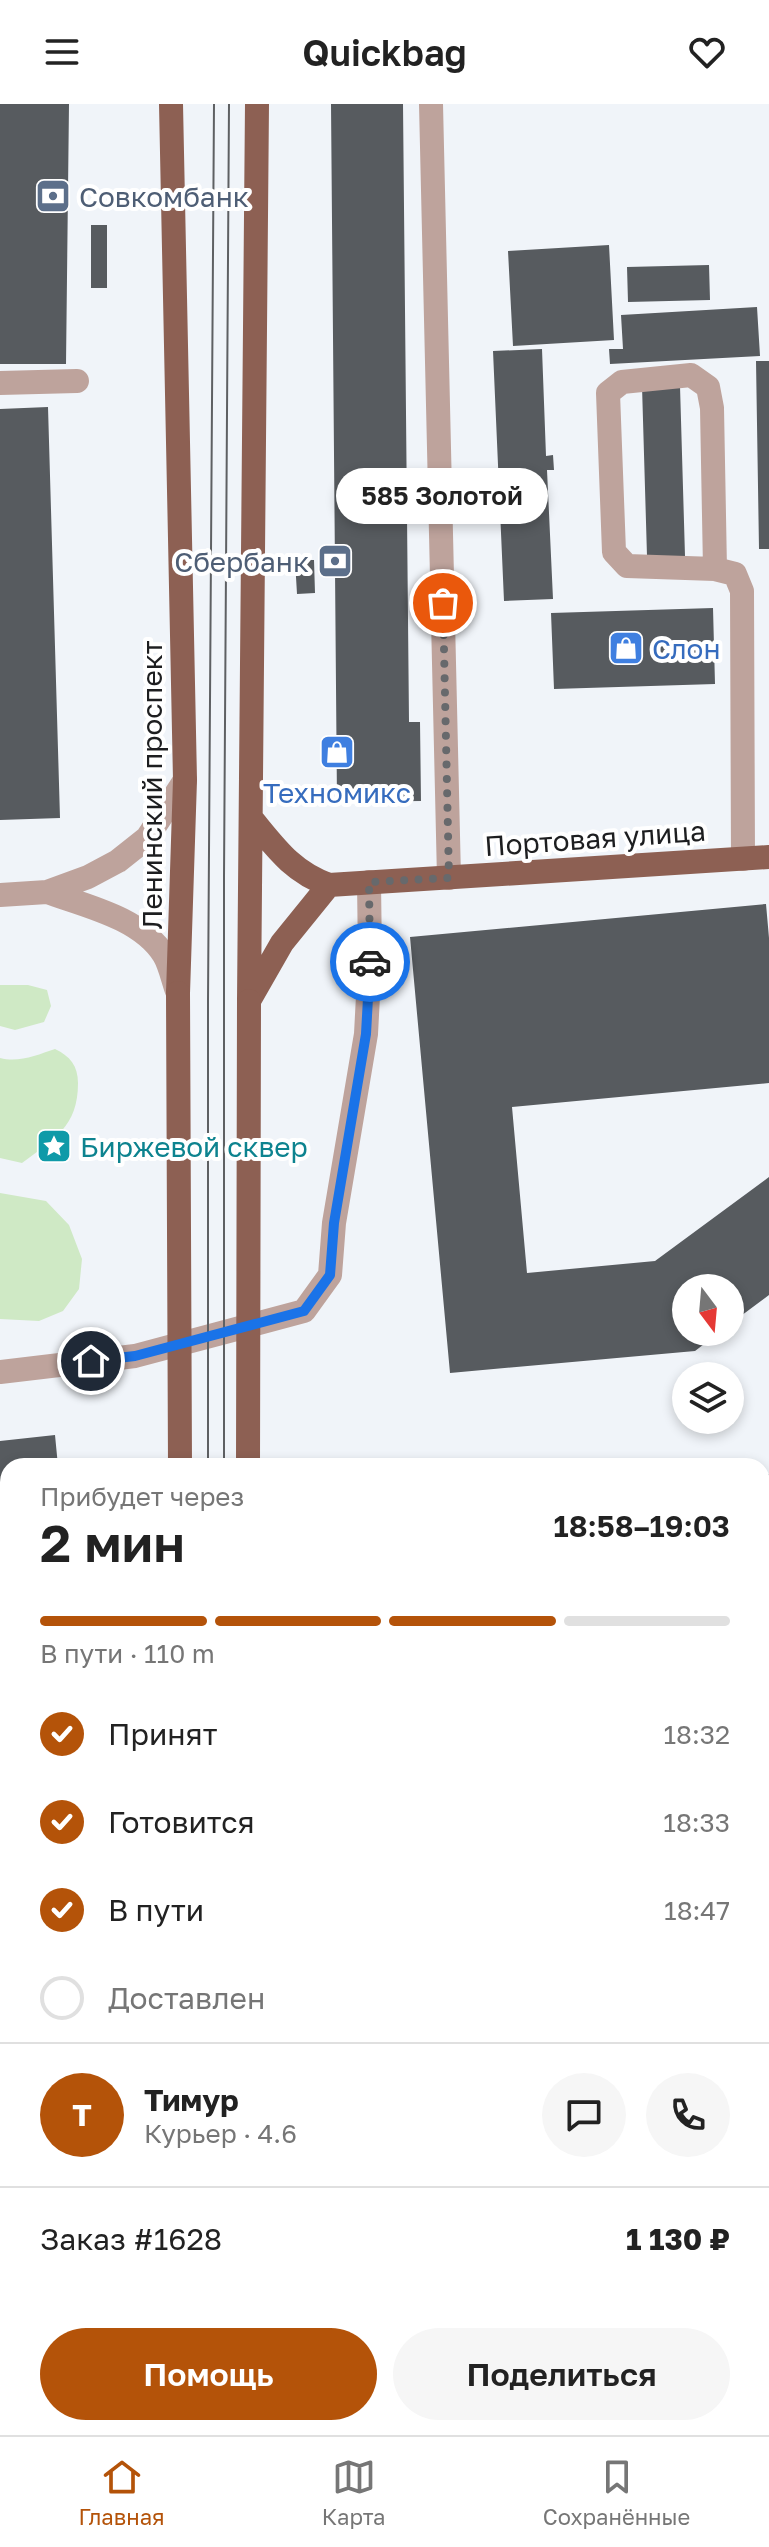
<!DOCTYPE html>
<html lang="ru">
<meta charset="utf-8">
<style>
body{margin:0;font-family:"Golos Text",sans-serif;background:#f6f6f6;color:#222;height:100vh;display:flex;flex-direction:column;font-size:30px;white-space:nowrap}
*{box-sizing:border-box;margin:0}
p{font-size:26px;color:#767676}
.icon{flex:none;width:44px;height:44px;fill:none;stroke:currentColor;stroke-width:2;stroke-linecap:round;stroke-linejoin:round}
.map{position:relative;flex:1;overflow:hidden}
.sheet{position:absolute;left:0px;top:1354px;width:770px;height:978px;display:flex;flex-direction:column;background:#fff;border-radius:24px 24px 0 0;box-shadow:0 4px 12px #0003}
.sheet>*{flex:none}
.needle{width:52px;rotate:164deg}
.tools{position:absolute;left:672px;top:1170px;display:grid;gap:16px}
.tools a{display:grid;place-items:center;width:72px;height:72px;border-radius:50%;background:#fff;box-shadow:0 4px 12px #0003;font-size:40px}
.pin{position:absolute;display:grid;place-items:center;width:68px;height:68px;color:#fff;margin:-34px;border:4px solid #fff;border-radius:50%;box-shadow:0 2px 8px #0007}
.courier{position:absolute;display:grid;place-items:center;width:80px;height:80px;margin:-40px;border:6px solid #1a73e8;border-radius:50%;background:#fff;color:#222;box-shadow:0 2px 10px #0007}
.bubble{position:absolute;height:56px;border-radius:28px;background:#fff;box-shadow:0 4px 12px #0003;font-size:26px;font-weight:600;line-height:56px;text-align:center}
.head em{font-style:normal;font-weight:600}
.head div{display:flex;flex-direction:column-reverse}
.head{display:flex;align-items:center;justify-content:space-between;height:136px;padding:0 40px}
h1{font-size:52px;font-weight:600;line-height:60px}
.bar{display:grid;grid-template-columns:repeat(4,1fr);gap:12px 8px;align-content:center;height:96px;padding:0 40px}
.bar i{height:10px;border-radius:6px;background:#e0e0e0}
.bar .selected{background:#b45309}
.bar p{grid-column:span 4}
.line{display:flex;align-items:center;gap:20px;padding:0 40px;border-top:2px solid #e0e0e0}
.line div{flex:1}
.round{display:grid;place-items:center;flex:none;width:84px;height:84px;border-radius:42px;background:#f6f6f6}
ol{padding:0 40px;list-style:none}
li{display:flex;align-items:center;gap:24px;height:88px}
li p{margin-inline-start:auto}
li .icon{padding:8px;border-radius:50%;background:#b45309;color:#fff;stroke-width:4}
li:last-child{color:#767676}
li i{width:44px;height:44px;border:4px solid #e0e0e0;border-radius:50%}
.action{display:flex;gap:16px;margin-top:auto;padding:16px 40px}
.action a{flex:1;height:92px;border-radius:48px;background:#b45309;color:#fff;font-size:32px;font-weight:600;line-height:92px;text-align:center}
.action a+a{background:#f6f6f6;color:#222}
header{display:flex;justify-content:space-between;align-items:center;height:104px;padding:0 40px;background:#fff;font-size:36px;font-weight:600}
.tab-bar{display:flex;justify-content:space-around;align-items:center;height:112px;border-top:2px solid #e0e0e0;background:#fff;font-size:22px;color:#767676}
.tab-bar a{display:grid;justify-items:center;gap:4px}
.tab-bar .selected{color:#b45309}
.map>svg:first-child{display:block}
.green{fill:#cfe9c5}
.water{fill:#60a8b1;stroke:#4c7f86;stroke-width:2}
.building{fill:#575b5f}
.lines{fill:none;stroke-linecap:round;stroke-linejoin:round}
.minor{stroke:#bea39c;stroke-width:24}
.major{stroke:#8d6053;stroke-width:24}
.tram{stroke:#5e6063;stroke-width:2}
.major-bridge{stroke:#8d6053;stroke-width:24}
.done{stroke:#67696c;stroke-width:8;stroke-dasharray:0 14.4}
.route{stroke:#1a73e8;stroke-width:10}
.labels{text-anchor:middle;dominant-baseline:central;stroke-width:8;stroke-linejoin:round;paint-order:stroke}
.service-label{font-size:28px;fill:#4e5e75;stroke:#fff;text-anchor:start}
.shop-label{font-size:28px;fill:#366cbe;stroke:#fff;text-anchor:start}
.street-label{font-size:28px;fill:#1d1e20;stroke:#fff}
.culture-label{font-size:28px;fill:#0d838f;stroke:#fff;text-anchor:start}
</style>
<header><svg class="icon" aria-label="menu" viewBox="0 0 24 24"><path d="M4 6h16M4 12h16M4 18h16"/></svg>Quickbag<svg class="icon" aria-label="heart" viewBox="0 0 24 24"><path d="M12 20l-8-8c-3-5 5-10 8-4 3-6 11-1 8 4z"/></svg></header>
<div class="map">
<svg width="769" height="2331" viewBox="0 0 769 2331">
<rect width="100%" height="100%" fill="#f0f4f9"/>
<path class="green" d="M0,881H28L47,886L51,902L44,918L15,926L0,922Z
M55,945C70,952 78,962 78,979C78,1023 54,1035 22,1059L0,1054V954C19,959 37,951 55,945Z
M0,1089L46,1097L69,1121L82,1155L79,1185L63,1207L39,1217L0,1215Z
M8,1793V2324H477L478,2331H0V1794Z"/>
<path class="water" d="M769,1371V1864L762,1869V1373Z
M8,1517V1793L0,1794V1518Z
M477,2324H746L747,2331H478Z"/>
<path class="building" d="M0,0H69L66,260H0Z
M331,0H403L409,618H420L421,697L337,698Z
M91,121H107V184H91Z
M609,141L614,236L513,242L508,147Z
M709,161L710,196L628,198L627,163Z
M757,203L760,252L610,260L609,245H623L621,211Z
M542,245L546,352L553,351L554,366H547L553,495L504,497L493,247Z
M756,257H769V445H759Z
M642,282H680L685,452H647Z
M48,303L60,714L0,716V305Z
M295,456H314L315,489L297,490Z
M713,504L715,580L554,585L551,509Z
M766,800L769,834V979L512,1003L527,1169L655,1157L769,1073V1191L730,1220V1184H686V1228H720L695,1247L450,1269L410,833Z
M55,1331L58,1362H8V1517L0,1518V1337Z"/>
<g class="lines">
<path class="minor" d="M431,0L449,774
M0,279L77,277
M715,465L712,304L708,283L691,271L622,278L608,289L614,448L627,462L715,465L735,470L742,487L743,755
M47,788C86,802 141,814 164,851C170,861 173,876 177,887
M0,791L47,788L88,773L118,757L147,734L185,676
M0,1268L135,1252L304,1207L330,1171L334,1119L366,930L370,854L369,778
M762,1882L769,1878
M762,2223V2291
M762,2331V2324"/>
<path class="major" d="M171,0L185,676L178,889
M251,714C275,743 292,768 329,781L769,753
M250,895L282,839L329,781
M249,897L257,0
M184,2324V2331
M247,2331V2324"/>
<path class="tram" d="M208,1362V896L214,0
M224,1362V773L229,0
M209,2324V2331
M223,2331V2324"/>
<path class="major-bridge" d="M178,889L180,1362
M248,1362L249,897"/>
</g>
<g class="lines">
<path class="done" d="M370,858L369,778L449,774L443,499"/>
<path class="route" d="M91,1257L135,1252L304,1207L330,1171L334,1119L366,930L370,858"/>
</g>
<defs>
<g id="bank-square" transform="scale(1.8)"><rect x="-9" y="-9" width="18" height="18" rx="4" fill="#5c6f8a" stroke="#fff"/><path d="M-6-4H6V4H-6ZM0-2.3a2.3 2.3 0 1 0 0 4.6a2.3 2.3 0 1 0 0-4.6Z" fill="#fff"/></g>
<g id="shop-square" transform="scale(1.8)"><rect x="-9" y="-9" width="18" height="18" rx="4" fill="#3f7fe0" stroke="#fff"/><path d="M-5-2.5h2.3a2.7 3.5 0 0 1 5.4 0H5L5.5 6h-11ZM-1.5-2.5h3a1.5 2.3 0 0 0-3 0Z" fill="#fff"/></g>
<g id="sight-square" transform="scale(1.8)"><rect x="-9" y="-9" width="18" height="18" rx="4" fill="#0f9aa8" stroke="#fff"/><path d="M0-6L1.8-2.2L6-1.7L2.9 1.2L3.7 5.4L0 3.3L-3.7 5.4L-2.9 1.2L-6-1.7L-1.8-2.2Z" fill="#fff"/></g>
</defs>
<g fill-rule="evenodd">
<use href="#bank-square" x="53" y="92"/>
<use href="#bank-square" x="335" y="457"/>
<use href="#shop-square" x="626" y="544"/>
<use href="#shop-square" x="337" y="648"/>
<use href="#sight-square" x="54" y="1042"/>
</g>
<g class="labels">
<g class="service-label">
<text x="79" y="92">Совкомбанк</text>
<text x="309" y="457" text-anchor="end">Сбербанк</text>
</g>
<g class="shop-label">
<text x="652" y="544">Слон</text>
<text x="337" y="688" text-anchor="middle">Техномикс</text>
</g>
<g class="street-label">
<text transform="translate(151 681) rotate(-90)">Ленинский проспект</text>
<text transform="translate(595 734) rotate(-4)">Портовая улица</text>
</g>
<g class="culture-label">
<text x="80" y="1042">Биржевой сквер</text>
</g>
</g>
</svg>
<div class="tools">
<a><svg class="needle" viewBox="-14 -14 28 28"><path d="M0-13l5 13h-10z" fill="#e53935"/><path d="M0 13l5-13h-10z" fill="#767676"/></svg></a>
<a><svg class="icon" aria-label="layers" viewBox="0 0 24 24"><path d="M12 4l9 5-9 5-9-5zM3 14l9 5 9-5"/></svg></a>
</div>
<div class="pin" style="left:443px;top:499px;background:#ea580c"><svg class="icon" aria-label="bag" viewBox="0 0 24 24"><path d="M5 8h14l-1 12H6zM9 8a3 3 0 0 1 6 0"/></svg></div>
<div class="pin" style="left:91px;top:1257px;background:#1f2937"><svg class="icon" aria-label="home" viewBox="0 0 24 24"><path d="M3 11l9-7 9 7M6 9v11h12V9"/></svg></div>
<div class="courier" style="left:370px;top:858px"><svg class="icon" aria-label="car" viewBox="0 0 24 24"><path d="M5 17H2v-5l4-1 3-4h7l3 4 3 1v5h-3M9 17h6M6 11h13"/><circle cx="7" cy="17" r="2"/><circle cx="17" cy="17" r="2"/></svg></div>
<div class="bubble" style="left:336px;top:364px;width:212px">585 Золотой</div>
<section class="sheet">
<div class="head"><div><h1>2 мин</h1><p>Прибудет через</p></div><em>18:58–19:03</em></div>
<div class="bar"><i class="selected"></i><i class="selected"></i><i class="selected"></i><i></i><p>В пути · 110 m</p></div>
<ol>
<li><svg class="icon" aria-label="check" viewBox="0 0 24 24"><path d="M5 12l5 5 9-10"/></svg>Принят<p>18:32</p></li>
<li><svg class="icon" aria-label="check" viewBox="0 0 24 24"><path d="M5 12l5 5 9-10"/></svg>Готовится<p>18:33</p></li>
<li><svg class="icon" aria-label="check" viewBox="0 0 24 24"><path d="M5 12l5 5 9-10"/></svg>В пути<p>18:47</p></li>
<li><i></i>Доставлен</li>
</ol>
<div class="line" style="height:144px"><b class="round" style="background:#b45309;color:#fff">Т</b><div><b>Тимур</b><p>Курьер · 4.6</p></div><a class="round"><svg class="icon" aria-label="chat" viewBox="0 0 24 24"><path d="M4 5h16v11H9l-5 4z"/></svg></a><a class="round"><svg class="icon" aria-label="phone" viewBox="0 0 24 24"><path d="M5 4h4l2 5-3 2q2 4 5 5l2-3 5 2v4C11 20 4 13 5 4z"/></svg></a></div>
<div class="line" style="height:104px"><div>Заказ #1628</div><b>1 130 ₽</b></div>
<div class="action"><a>Помощь</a><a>Поделиться</a></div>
</section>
</div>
<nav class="tab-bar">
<a class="selected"><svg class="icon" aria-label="home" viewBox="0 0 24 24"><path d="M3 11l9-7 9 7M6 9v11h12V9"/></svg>Главная</a>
<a><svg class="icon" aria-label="map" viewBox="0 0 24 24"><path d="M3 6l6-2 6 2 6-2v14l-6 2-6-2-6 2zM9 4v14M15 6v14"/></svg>Карта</a>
<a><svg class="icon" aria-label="saved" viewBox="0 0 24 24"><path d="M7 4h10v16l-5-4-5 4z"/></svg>Сохранённые</a>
</nav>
